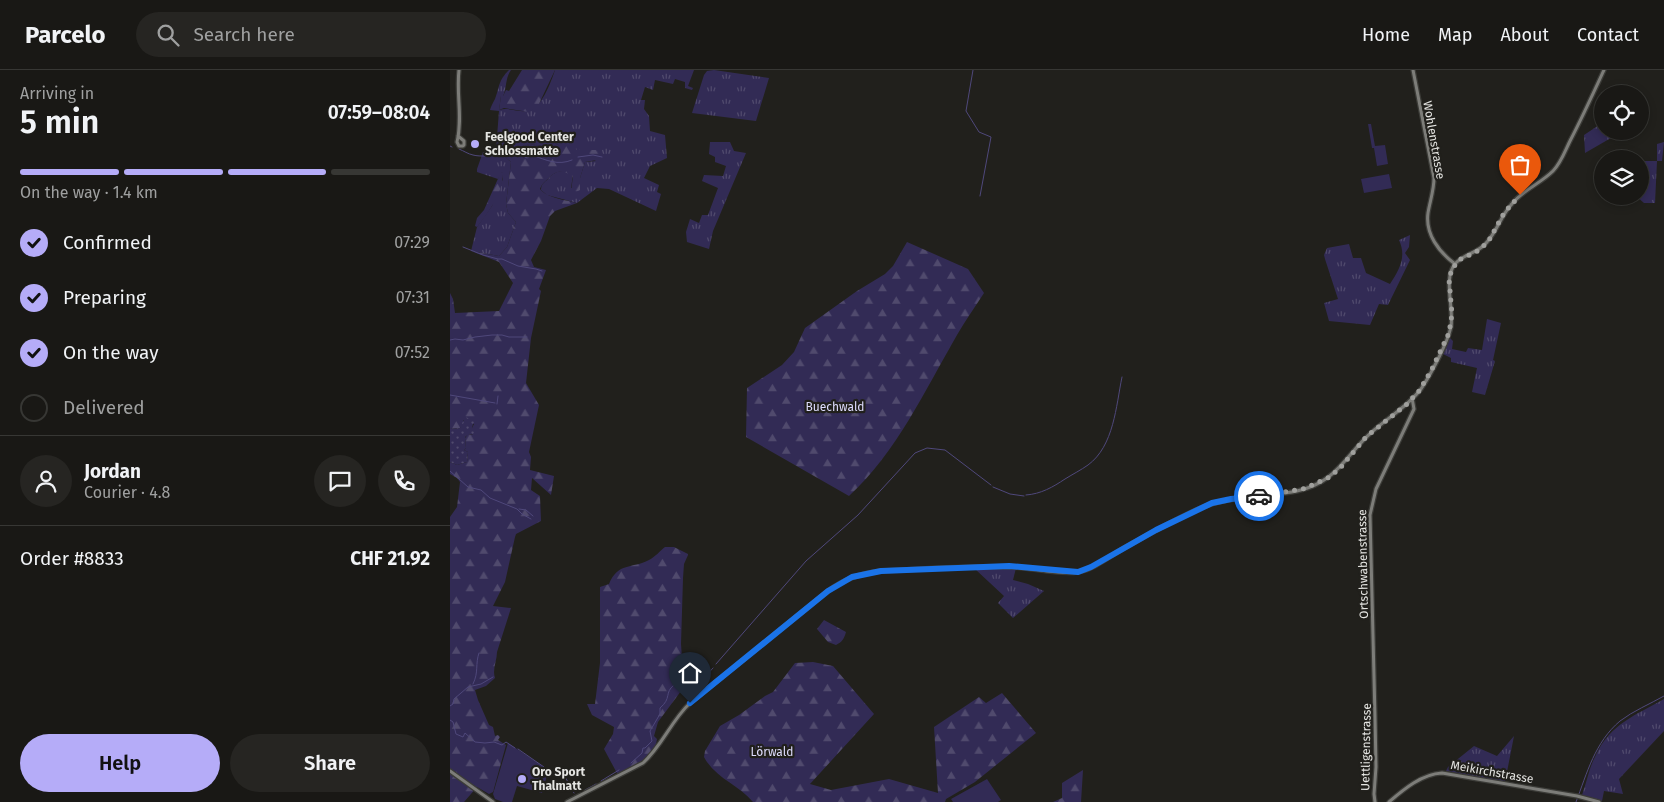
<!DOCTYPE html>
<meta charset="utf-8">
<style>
body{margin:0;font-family:"Fira Sans",sans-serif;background:#262522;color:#f1f3f6;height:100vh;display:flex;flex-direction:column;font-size:19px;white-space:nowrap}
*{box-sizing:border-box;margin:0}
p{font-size:16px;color:#9fa0a0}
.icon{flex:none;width:28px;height:28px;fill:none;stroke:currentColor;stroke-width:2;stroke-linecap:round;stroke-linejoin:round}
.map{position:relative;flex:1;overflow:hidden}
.drawer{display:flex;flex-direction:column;background:#191815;width:450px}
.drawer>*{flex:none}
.buttons{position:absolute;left:1144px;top:15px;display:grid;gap:10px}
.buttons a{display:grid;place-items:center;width:55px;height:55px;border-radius:50%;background:#191815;box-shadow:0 2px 8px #0003,0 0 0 1px #373734;font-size:25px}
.pin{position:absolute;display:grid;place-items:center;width:42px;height:42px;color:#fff;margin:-51px -21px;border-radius:50% 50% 50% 0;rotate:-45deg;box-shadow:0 0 5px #0007}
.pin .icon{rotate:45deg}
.courier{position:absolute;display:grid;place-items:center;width:50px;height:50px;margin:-25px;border:4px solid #1a73e8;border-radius:50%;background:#fff;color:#222;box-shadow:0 1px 6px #0007}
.headline em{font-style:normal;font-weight:600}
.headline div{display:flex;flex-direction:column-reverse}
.headline{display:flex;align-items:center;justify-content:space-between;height:85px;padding:0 20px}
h1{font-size:32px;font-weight:600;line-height:38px}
.bar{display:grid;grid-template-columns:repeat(4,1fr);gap:8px 5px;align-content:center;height:60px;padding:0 20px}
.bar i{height:6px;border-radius:4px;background:#373734}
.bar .current{background:#b5acf8}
.bar p{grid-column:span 4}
.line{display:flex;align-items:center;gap:12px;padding:0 20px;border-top:1px solid #373734}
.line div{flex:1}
.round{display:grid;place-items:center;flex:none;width:52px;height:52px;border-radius:26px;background:#262522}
ol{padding:0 20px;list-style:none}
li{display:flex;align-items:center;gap:15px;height:55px}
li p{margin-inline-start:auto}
li .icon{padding:5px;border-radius:50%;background:#b5acf8;color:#111;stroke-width:4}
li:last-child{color:#9fa0a0}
li i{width:28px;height:28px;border:2px solid #373734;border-radius:50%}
.primary-button{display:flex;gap:10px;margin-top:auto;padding:10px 20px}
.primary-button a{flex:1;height:58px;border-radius:30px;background:#b5acf8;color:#111;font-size:20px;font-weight:600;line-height:58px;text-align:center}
.primary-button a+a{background:#262522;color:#f1f3f6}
header{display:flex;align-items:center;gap:30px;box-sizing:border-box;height:70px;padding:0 25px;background:#191815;border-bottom:1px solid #373734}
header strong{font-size:24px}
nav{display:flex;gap:28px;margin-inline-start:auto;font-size:18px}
.search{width:350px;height:45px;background:#262522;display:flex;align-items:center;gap:12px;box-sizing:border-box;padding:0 18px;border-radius:28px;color:#9fa0a0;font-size:19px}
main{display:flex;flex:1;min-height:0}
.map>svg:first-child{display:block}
.grass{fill:url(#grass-tufts)}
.forest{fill:url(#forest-firs)}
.park{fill:#322b55}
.garden{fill:url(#garden-dots)}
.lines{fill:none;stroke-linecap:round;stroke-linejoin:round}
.stream{stroke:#4f487b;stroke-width:1}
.secondary-casing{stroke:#3c3c38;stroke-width:5.5}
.secondary{stroke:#7d7d79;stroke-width:3}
.done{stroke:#a0a09d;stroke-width:5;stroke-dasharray:0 9}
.route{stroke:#1a73e8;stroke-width:6}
.poi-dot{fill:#b5acf8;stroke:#21201c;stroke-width:2}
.labels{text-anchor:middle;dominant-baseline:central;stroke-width:4.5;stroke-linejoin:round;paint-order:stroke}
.poi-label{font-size:12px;font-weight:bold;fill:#e5e5e2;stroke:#21201c;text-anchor:start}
.street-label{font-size:12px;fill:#e5e5e2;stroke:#21201c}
.park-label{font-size:12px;fill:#dedcfd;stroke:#21201c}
</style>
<header>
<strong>Parcelo</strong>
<div class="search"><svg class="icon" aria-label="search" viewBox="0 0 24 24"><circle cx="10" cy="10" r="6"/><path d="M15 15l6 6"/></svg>Search here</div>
<nav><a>Home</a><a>Map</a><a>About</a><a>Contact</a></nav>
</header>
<main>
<section class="drawer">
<div class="headline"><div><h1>5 min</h1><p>Arriving in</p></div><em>07:59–08:04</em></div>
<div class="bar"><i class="current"></i><i class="current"></i><i class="current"></i><i></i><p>On the way · 1.4 km</p></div>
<ol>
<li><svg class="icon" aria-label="check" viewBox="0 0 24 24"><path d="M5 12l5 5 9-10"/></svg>Confirmed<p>07:29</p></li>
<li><svg class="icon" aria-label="check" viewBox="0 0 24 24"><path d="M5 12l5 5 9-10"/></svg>Preparing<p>07:31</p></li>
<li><svg class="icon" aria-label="check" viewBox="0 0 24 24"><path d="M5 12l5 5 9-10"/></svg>On the way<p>07:52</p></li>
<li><i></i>Delivered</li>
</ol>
<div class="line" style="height:90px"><a class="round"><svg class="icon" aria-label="person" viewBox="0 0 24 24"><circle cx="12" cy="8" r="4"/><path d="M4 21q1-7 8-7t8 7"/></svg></a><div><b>Jordan</b><p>Courier · 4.8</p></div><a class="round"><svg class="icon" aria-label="chat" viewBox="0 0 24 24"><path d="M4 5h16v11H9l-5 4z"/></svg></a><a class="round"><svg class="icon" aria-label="phone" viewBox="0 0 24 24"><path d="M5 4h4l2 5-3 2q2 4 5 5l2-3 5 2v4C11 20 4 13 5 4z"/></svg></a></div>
<div class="line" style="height:65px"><div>Order #8833</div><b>CHF 21.92</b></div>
<div class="primary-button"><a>Help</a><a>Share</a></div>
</section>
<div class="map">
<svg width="1214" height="732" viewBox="0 0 1214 732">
<defs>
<pattern id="grass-tufts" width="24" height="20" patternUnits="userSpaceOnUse" patternTransform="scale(1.25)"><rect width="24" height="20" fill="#322b55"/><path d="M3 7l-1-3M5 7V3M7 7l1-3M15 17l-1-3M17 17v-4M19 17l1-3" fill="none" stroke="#504a6d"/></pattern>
<pattern id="forest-firs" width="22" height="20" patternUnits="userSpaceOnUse" patternTransform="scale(1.25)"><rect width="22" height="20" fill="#322b55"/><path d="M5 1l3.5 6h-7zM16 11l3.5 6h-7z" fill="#504a6d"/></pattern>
<pattern id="garden-dots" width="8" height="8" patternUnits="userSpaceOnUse" patternTransform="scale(1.25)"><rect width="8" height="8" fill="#322b55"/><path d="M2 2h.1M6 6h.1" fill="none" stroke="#504a6d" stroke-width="1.8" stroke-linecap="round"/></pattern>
</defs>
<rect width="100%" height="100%" fill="#21201c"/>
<path class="grass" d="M59,0H61C55,8 57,18 53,26H51L49,40C58,37 67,42 77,41C91,40 101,12 105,0H244L238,16L243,18L242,20L235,18V12L225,9L223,14L205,10L203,20L195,17L191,30H195L194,39L199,46L200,61L215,65L217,88L200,96L194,108L209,115L207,122L211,124L206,141L159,119L147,118L127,133L97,125L91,120C91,115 93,113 97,110C106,100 111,99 123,105L121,118L130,119V108L135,92L146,91L127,80L109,74L99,77L79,74L64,81L54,82V86L61,92L56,134L58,143L66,152L57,177L49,186L21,181L27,157L42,136L53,109L52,102L48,109L27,102V99L33,82L44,83L46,80L49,41L40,40C41,36 43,33 45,29C50,16 48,11 59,0Z
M264,0L319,8L306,51L242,43L254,5L257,1Z
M1152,53V61H1173L1135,83L1134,65Z
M260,72H280L284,81L296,83L263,161L259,179L237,172L236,162L240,149L249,153L252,145H258L268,118L252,111L254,105L273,106L276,96L265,92V87L259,84Z
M1214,72L1212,91H1207L1205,133H1194L1186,126H1190V91H1207V74Z
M960,165L959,177L955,183L960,190L938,235L929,234L920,255L879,251L874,233L888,229L875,189L874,185L877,178L899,174L903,188H911L916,203L940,214C949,200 957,187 949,170Z
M1037,249L1051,253L1043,290L1045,291L1035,325L1022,322L1027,298L1001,292V288L991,283L998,266L1003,271L1002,279L1016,282L1018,278L1032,280Z
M566,498L563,510L578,514L594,521L563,548L548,533L554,526L525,499Z
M1214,629V661L1169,709L1173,724L1154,721L1152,731L1132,725C1137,712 1139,697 1146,685C1160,654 1186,645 1214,629Z
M1064,666L1055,712L996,701L998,697L1024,676L1047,686Z"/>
<path class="forest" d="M72,0H105L88,36L79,42L54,38L49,40L51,26H53L56,20L59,21Z
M119,73L127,80H146L159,88L135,92L130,108V120L124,123L121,122L123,106C112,100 106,100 98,109C94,112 92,114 90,119C97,128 116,130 127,133L105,141L100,146L91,171L81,190L84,197L96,200L89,219L91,221L81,268L76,313L89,335L79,382L81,387L80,400L104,406L101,425L82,408L81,420L90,426L91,451L66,464L65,467L55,512L43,536L61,538L47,582C47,591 42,599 45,608L36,616L25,620L28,630L39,655L43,657L45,666L48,665L50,667L48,670L56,675L43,722L39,724L27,717L14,732H0V447L7,437L10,412L7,408L0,404V392L7,395L17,392L18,382L14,380L16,378L15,368L18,364L23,365L22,358L24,354L13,350V354L10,358L0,359V223L3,229L5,243L49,241L63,213L49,192L21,181L49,186L57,177L66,152L58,143L56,134L61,92L54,86V82L64,81L79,74L98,77L109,74Z
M51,102L53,103C53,123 39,142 27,157L25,156L27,148L34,140Z
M457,172L518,199L534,223C525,237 515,251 507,265C475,320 447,382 399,426L296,367L297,318L332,295L344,282L355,258L407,221L435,204L443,196Z
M215,477H224L238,484V485L234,494L233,508L231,574L234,617L208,652L204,666L207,669C205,688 183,697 168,705L154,679L163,664L164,657L142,645L137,634H145L150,593V517L159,514C168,492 182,499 199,490C205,487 210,481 215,477Z
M374,550L396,562C394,569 392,572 386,575L378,572L367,559Z
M363,592L383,596L424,644L360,714L381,720L439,709L488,723L484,657L529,627L536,633L552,623L586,663L525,712L496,729L495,732H303C289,715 265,708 254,687L255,681L270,656L289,645L315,626L323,622L345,593Z
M633,700L631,732H603L612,728V713Z"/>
<path class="park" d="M918,54H921L925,76L935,75L938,94L927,96L924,78H922Z
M939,104L942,118L914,123L911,109Z
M58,673L94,697L98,702L92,723L67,716L62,732H53L45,729L43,724Z
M537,709L551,730L548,732H503L501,729Z"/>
<path class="garden" d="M15,347L24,350L25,353L23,354L22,358L26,361L24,365L19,364L15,367L16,378L14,380L18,382L17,392L7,395L0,392V359L10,358Z"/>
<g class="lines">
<path class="stream" d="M523,0L516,41L529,62L541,67L530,126
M0,76L2,77
M9,79C14,81 18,84 23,85C38,89 65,79 77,88L82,85C96,90 108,96 122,90
M128,87L143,85L152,87
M13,177L33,185L48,189H52L68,196L86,199L92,201
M0,270L5,269L13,270L25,267L42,265H52L59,267H77
M0,325L45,333
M47,334L48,326
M0,401L18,417L31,420L40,428L67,439L72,444L81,449
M543,417L560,424L574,426
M576,425C591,424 603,417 615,409C623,404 631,400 638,395C664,376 666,336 672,307
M69,439L76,440L83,446
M266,594L356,491L408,445L465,383L477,378L495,380L541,415
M23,614C29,602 25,594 29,583
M239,614L253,609L263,598
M0,636L3,634L4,629L18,617L31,614L43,607
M0,650L3,652L6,664L13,667L15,663L25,672L35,673L44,672L52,675L56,672L65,678
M68,679L94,697
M181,693L192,683L193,678H195L202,671L200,661L210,644V638C222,628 214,623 224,615L231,616
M101,700L113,703L124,723
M151,711L169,700
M135,720L146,714
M1126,732C1137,703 1145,672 1170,651C1183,641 1200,634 1214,626"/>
<g class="secondary-casing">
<path id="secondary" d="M963,0L984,108C984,120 980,131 978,143C975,164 989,182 1005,194
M8,66L14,71V75L13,76H9L7,72C13,48 6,24 9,0
M0,701L43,732
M117,732L193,693C212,676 221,651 240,633L378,521C394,509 411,503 431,501C474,499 517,496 559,497C582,497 606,505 628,502C645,499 661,485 676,477C699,464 722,451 746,440C778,425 813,428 847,421C888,412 895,385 923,361C939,347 958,336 971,319C981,304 997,274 1001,257C1004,238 993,208 1005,194C1013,184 1029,183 1037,172C1047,161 1051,146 1061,135C1072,120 1090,114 1103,101C1111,93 1115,81 1120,71C1132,48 1143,24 1154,0
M925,732L924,724L926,697L925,647L920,445L926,419L964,339L962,328
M939,732C954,719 972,704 992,703L1127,726L1149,732"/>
</g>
<use href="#secondary" class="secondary"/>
</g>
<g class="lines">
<path class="done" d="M809,426L853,419L880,407L891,397L916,367L957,334L969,321L981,301L999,263L1002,244L999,209L1002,199L1009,190L1026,182L1038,172L1054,143L1070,125"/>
<path class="route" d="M240,633L378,521L402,507L431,501L559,496L628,502L641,497L706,460L762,433L781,429L809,426"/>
</g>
<g class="poi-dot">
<circle cx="25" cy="74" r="5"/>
<circle cx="72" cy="709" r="5"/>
</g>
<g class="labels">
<g class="poi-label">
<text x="35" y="67">Feelgood Center<tspan x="35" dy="14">Schlossmatte</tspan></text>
<text x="82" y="702">Oro Sport<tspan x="82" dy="14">Thalmatt</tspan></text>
</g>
<g class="street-label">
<text transform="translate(984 70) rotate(80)">Wohlenstrasse</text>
<text transform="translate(913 494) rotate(-91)">Ortschwabenstrasse</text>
<text transform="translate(916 677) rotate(-89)">Uettligenstrasse</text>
<text transform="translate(1042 702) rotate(10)">Meikirchstrasse</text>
</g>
<g class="park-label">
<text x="385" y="337">Buechwald</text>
<text x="322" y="682">Lörwald</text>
</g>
</g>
</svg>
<div class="buttons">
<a><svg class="icon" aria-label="locate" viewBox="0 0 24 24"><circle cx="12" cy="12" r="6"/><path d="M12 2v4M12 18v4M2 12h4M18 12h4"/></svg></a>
<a><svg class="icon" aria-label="layers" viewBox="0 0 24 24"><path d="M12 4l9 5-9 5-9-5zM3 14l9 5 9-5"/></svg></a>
</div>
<div class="pin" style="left:1070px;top:125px;background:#ea580c"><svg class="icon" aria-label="bag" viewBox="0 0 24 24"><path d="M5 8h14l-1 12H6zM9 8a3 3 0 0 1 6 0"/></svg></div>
<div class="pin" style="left:240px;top:633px;background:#1f2937"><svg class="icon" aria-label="home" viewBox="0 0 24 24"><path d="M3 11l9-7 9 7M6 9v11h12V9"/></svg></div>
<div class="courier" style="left:809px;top:426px"><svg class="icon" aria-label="car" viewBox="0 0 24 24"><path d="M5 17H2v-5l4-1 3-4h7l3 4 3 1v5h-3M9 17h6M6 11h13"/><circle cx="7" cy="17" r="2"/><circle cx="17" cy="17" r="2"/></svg></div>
</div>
</main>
